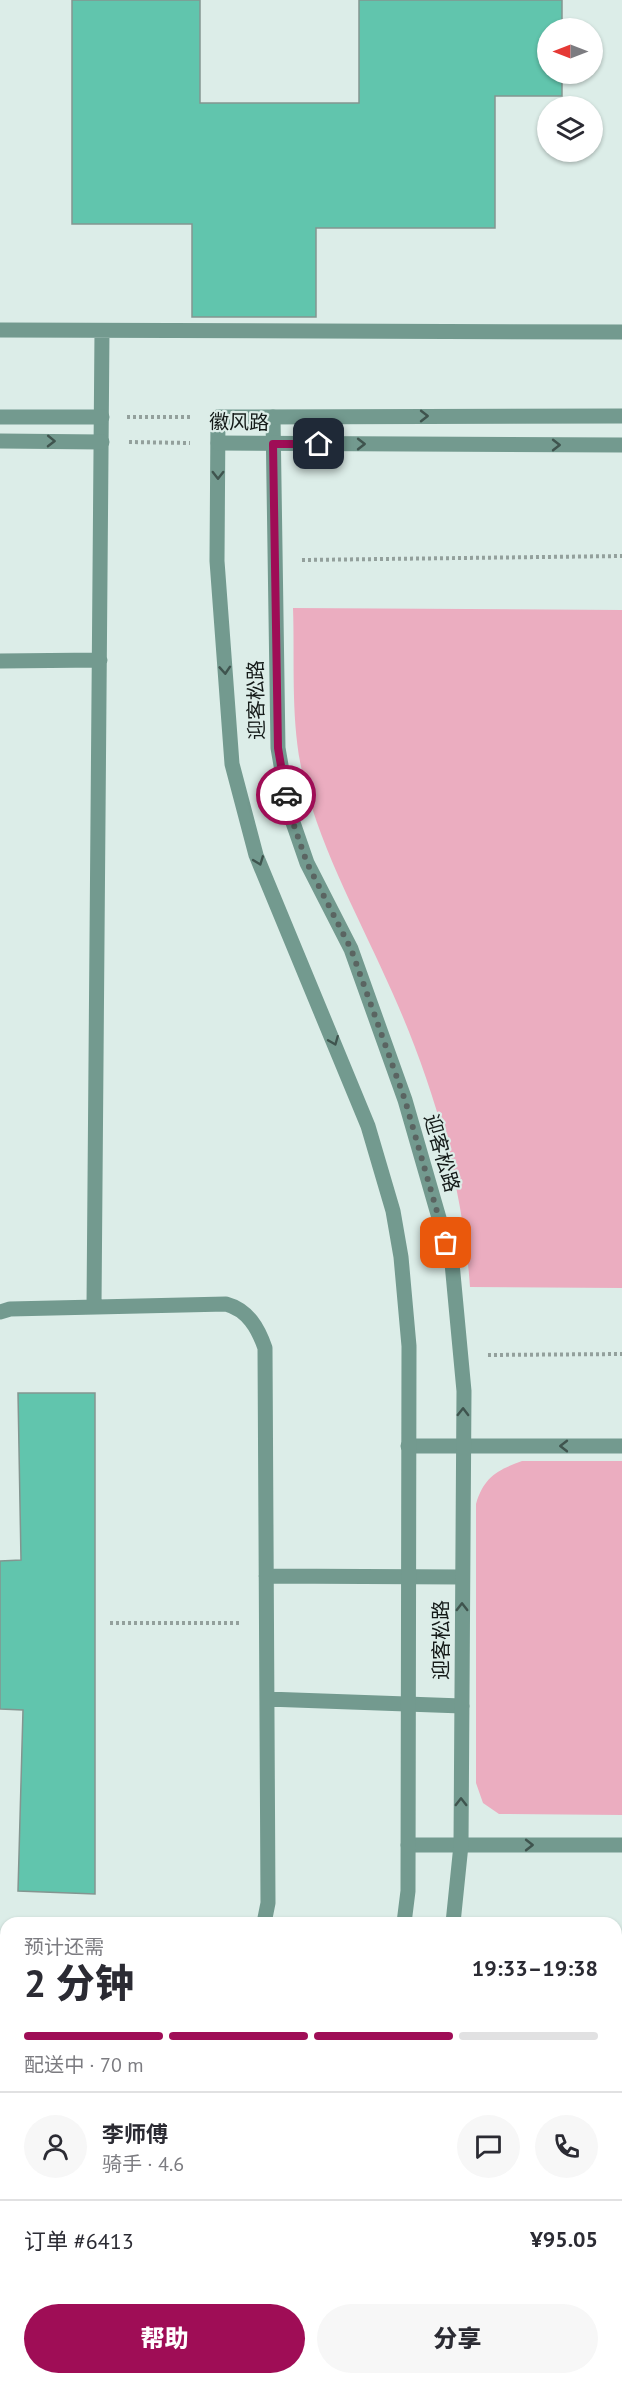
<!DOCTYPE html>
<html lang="zh">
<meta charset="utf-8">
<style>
body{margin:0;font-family:"PT Sans","Noto Sans SC",sans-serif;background:#f7f7f7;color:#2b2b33;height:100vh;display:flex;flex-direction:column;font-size:22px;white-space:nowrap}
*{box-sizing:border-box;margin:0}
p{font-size:20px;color:#7c7c81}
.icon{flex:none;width:33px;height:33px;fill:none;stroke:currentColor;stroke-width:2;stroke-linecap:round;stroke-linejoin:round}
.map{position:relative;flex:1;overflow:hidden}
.drawer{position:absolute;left:0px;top:1917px;width:622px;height:468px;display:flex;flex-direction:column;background:#fff;border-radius:18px 18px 0 0;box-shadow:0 2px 4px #0004}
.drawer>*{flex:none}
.needle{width:39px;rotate:270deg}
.tools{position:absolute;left:537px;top:18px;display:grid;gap:12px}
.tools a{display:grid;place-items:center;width:66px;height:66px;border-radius:50%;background:#fff;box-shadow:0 2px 4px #0004;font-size:30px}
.pin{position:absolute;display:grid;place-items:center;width:51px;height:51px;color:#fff;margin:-26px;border-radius:12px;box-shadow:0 3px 9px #0006}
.courier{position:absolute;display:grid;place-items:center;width:60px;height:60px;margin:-30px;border:4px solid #9f0d56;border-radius:50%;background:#fff;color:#222;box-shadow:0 2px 8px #0007}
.head em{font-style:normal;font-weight:800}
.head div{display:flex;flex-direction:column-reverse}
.head{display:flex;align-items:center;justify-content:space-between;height:102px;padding:0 24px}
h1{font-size:39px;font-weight:800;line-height:45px}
.bar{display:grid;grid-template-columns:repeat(4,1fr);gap:9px 6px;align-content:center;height:72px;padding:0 24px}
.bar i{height:8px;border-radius:4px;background:#e1e1e2}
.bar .current{background:#9f0d56}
.bar p{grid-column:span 4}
.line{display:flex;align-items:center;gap:15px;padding:0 24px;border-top:2px solid #e1e1e2}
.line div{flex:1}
.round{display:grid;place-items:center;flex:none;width:63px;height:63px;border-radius:32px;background:#f7f7f7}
.button{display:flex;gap:12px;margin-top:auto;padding:12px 24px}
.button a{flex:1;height:69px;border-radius:36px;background:#9f0d56;color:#fff;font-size:24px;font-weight:800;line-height:69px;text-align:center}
.button a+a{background:#f7f7f7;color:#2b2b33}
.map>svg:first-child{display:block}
.green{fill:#ebadc0}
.building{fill:#61c5ad;stroke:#849590;stroke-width:1.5}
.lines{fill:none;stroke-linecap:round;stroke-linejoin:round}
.path{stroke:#93a09c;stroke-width:4;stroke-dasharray:3 3;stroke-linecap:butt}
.service{stroke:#739a8f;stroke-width:15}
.minor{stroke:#739a8f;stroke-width:15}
.tertiary{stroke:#739a8f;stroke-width:15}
.oneway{stroke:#3f544e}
.done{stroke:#5a6461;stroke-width:6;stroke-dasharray:0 10.8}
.route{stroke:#9f0d56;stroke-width:8}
.labels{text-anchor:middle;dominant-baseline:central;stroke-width:4.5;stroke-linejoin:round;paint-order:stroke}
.street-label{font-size:20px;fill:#141a18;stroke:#dcede8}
</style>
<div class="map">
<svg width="622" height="2385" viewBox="0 0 622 2385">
<rect width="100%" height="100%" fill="#dcede8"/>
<path class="green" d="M293,608L622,610V1288L470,1287C463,1186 434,1086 393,994C362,923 323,855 304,780C290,725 295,664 293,608Z
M522,1461H622V1815L499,1814L483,1803L476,1783V1504C484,1477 497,1470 522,1461Z
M617,1991H622V2385H341L344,2379H616Z"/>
<path class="building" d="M72,0H200V103H359V0H562V28H548V74H562V96H495V228H316V317H192V224H72Z
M18,1393H95V1894L18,1891L23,1710L0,1709V1561L21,1560Z"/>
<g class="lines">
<path class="path" d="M127,417H191
M129,442L190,443
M302,560L622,556
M488,1355L622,1354
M110,1623H239
M616,1928H622"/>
<path class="service" d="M0,330L622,332
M0,661L100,660
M94,1306L102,331
M0,1312L10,1309L226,1304C248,1310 258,1328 265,1348L268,1903L264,1923
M408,1446H622
M266,1576L462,1577
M267,1699L462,1706
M408,1845H622
M0,1960L6,1962
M91,2379V2385"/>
<path class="minor" d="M218,417L217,561L232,764L256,855L368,1126L393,1211L401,1257L409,1346L408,1891L404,1923
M273,417L278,748L289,811L307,863L351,949L405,1100L452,1263L464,1391L461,1845L453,1923
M262,2385L265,2379
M308,2385L310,2379"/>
<path class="tertiary" d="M0,417H102
M218,417L622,416
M0,441L102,442
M218,443L622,445"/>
</g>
<defs><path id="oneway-chevron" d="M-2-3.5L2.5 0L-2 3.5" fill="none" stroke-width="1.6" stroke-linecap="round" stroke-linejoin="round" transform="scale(1.5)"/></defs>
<g class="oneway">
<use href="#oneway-chevron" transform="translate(424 416)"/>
<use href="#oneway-chevron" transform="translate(51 441) rotate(1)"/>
<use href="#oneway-chevron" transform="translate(361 444)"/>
<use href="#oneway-chevron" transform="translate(556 445)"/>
<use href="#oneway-chevron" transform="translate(218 475) rotate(90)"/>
<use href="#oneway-chevron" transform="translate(225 670) rotate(86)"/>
<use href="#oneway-chevron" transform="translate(259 861) rotate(69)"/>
<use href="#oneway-chevron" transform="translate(334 1041) rotate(68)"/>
<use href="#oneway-chevron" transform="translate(463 1412) rotate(-89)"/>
<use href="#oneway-chevron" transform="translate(564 1446) rotate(180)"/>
<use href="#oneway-chevron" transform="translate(462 1607) rotate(-90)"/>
<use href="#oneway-chevron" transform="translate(461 1802) rotate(-90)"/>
<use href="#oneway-chevron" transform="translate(529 1845)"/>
</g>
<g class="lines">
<path class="done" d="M286,795L289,811L307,863L351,949L405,1100L446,1243"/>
<path class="route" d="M286,795L278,748L273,444H319"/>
</g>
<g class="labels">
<g class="street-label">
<text transform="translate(239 422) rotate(1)">徽风路</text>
<text transform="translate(256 700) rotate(-91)">迎客松路</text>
<text transform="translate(442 1153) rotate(74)">迎客松路</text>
<text transform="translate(441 1640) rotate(-90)">迎客松路</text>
</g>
</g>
</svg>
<div class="tools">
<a><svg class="needle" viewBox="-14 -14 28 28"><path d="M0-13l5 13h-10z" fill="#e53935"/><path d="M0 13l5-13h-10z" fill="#7c7c81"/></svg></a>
<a><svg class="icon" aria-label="layers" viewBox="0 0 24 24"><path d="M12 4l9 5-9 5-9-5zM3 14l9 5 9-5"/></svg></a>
</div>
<div class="pin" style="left:446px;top:1243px;background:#ea580c"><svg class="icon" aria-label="bag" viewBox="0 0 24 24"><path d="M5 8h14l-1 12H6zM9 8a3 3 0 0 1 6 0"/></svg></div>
<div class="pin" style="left:319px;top:444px;background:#1f2937"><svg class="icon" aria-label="home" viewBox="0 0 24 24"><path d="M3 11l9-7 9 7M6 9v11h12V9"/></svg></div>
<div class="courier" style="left:286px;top:795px"><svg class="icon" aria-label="car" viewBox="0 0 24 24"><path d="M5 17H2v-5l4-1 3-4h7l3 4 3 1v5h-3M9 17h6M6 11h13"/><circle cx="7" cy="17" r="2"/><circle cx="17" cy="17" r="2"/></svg></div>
<section class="drawer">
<div class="head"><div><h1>2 分钟</h1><p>预计还需</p></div><em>19:33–19:38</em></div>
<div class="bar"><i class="current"></i><i class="current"></i><i class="current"></i><i></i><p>配送中 · 70 m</p></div>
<div class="line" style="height:108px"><a class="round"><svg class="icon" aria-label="person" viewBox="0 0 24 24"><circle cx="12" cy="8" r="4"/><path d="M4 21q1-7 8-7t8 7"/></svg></a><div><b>李师傅</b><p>骑手 · 4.6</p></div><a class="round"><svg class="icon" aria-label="chat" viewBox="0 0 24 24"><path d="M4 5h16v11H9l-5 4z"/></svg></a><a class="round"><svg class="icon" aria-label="phone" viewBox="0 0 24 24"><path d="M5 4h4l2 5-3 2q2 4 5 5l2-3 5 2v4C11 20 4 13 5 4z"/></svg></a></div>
<div class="line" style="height:78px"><div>订单 #6413</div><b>¥95.05</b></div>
<div class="button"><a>帮助</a><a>分享</a></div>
</section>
</div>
